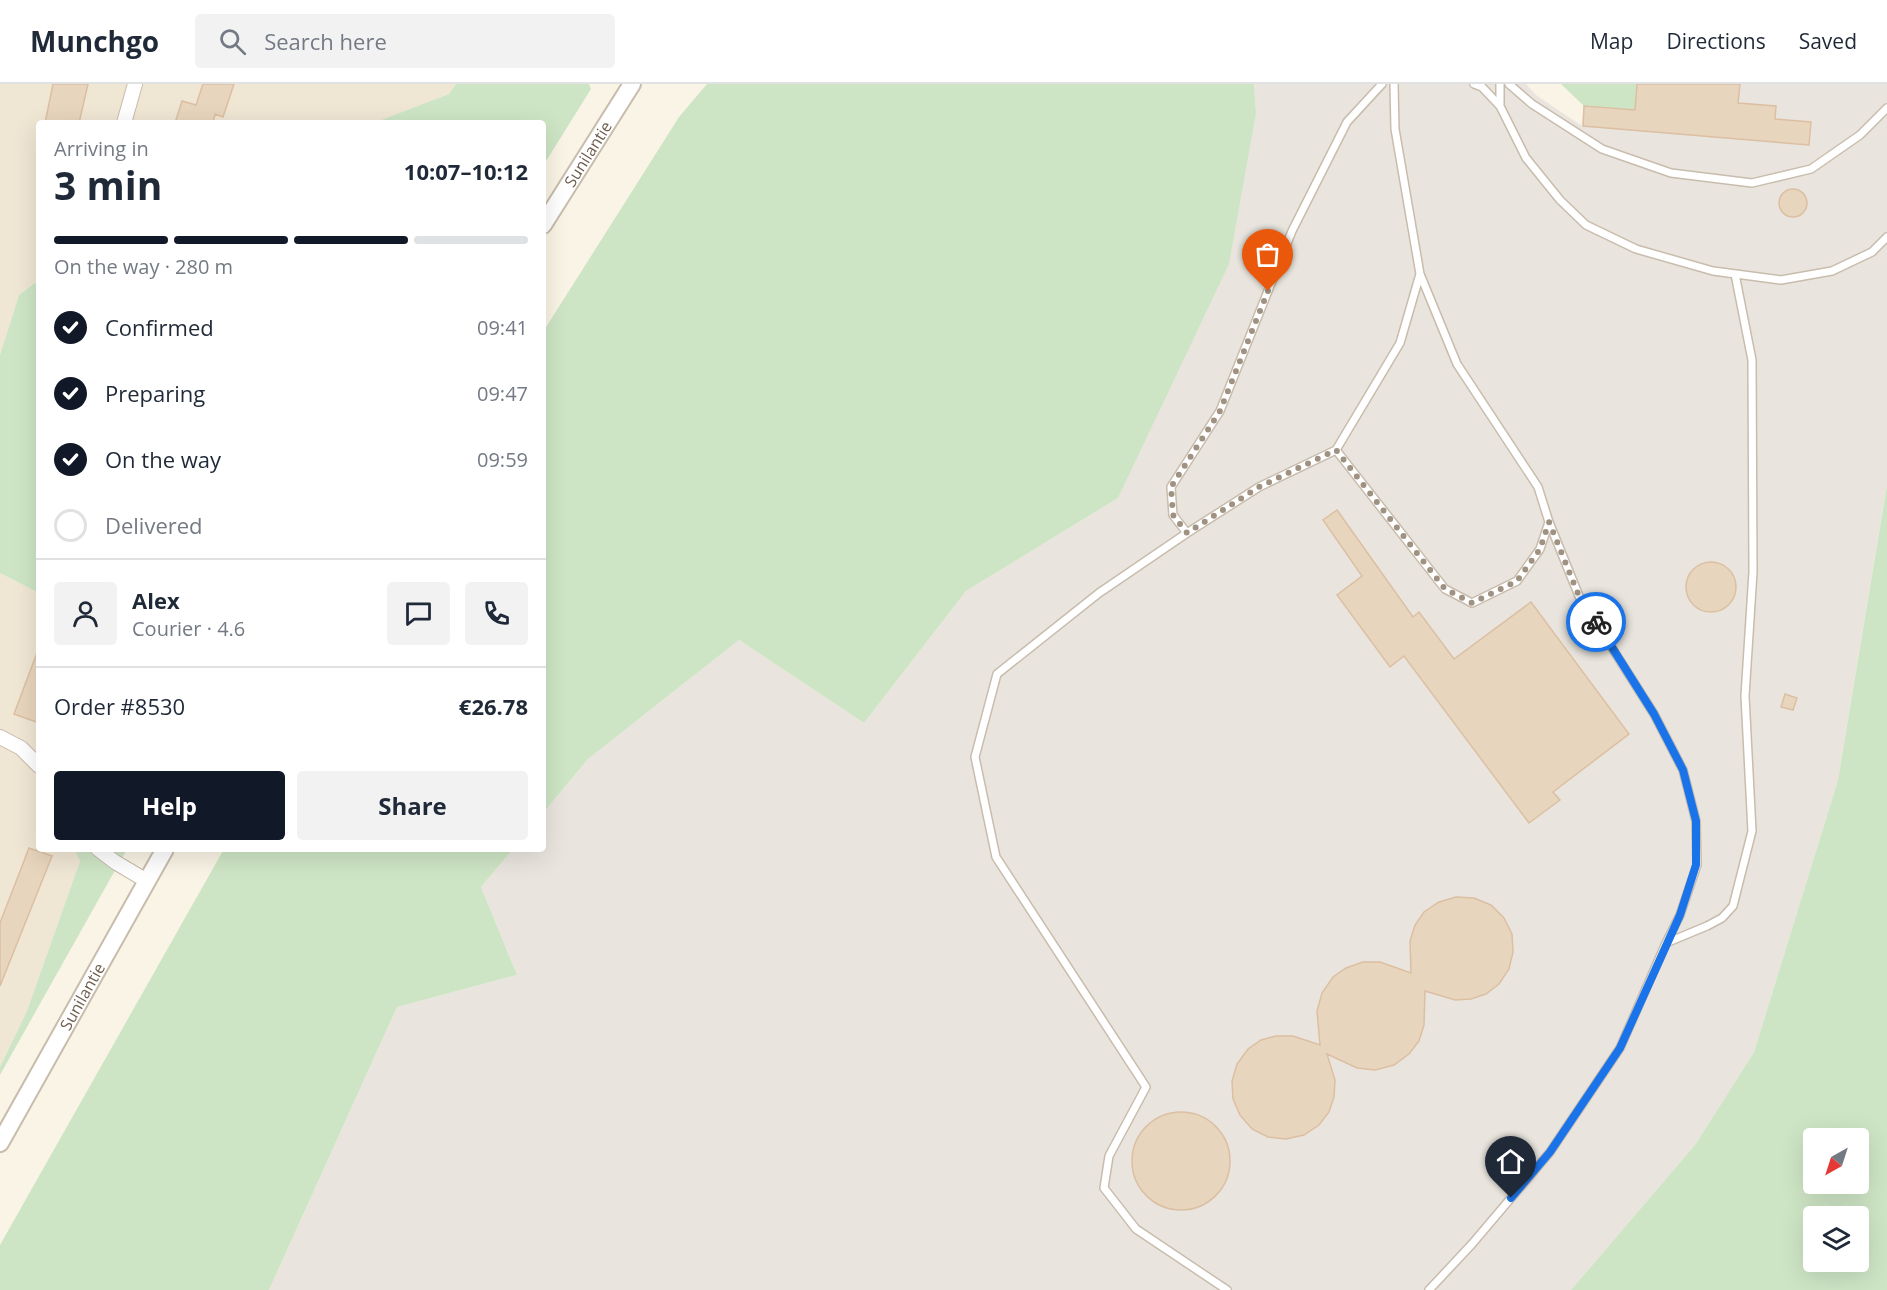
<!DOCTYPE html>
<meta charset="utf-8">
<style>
body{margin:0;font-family:"Open Sans",sans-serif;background:#f2f2f3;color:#1f2937;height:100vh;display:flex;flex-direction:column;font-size:22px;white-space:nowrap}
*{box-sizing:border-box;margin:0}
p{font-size:20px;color:#747a83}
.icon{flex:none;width:33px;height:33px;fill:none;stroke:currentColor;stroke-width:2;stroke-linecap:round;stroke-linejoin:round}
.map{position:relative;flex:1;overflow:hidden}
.drawer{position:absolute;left:36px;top:36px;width:510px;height:732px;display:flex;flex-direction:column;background:#fff;border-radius:6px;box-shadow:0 6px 24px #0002}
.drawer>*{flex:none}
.needle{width:39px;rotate:219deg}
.controls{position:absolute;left:1803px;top:1044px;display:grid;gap:12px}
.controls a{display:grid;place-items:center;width:66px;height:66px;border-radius:6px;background:#fff;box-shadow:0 6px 24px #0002;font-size:30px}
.pin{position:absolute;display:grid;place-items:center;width:51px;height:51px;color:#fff;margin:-62px -26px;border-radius:50% 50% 50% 0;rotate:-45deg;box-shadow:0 0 6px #0007}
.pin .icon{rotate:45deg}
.courier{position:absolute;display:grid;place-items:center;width:60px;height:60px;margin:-30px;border:4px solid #1a73e8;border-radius:50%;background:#fff;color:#222;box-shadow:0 2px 8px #0007}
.head em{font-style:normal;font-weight:700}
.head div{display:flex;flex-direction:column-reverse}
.head{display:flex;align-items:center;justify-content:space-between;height:102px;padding:0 18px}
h1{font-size:39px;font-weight:700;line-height:45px}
.bar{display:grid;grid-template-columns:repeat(4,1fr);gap:9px 6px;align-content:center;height:72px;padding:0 18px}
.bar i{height:8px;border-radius:4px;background:#e0e1e3}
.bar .active{background:#111827}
.bar p{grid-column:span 4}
.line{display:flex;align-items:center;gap:15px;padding:0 18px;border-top:2px solid #e0e1e3}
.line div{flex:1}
.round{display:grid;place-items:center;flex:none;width:63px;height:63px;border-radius:6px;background:#f2f2f3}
ol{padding:0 18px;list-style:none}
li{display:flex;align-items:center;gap:18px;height:66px}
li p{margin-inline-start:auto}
li .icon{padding:6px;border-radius:50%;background:#111827;color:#fff;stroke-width:4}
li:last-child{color:#747a83}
li i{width:33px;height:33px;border:3px solid #e0e1e3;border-radius:50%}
.button{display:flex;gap:12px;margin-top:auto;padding:12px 18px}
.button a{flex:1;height:69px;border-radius:6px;background:#111827;color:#fff;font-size:24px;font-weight:700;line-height:69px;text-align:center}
.button a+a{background:#f2f2f3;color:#1f2937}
header{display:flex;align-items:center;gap:36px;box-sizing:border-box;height:84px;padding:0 30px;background:#fff;border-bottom:2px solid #e0e1e3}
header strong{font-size:28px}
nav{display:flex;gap:33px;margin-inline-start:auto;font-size:21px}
.search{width:420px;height:54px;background:#f2f2f3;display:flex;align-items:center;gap:15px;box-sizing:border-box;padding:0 21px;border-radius:6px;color:#747a83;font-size:22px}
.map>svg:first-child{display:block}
.residential{fill:#f0e6d4}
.industrial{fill:#e9e5de}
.green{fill:#cee5c5;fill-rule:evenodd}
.building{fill:#e8d5bd;stroke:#dcbfa2;stroke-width:1.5}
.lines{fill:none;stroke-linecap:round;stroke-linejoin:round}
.service-casing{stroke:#c8bcac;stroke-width:10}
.minor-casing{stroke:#c8bcac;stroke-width:16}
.tertiary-casing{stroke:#c8bcac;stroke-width:20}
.service{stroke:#fff;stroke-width:7}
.minor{stroke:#fff;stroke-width:14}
.tertiary{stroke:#fff;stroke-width:16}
.done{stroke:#9f9282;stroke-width:6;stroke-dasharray:0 10.8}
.route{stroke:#1a73e8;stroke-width:8}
.labels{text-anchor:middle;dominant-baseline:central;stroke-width:5;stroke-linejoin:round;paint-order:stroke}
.street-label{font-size:16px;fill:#6e5d4d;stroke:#fcf8ea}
</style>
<header>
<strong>Munchgo</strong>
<div class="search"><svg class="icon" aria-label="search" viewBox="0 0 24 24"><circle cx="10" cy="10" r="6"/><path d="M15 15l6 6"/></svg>Search here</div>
<nav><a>Map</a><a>Directions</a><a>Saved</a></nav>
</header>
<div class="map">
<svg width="1887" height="1206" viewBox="0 0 1887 1206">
<rect width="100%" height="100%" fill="#f9f4e5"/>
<path class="residential" d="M0,0H456L449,10L373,39H39V196L19,211L0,271Z
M0,489L39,509V765H74L80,777L27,927L0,983Z"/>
<path class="industrial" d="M1254,0H1526L1536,11L1582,42L1584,22L1635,26L1637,0H1887V400L1838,696L1754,968L1695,1061L1571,1206H269L397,923L517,891L481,803L513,765H543V729L588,675L739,556L864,639L966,507L1118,414L1256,29Z"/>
<path class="green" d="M456,0H589L591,5L543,82V39H373L449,10Z
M707,0H1254L1256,29L1229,180L1118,414L966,507L864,639L739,556L588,675L543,729V248L679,33Z
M1561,0H1637L1635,26L1584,22Z
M39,196V509L0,489V271L19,211Z
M1887,401V1206H1571L1695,1061L1754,968L1838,696ZM1814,1054H1858V1100H1814ZM1814,1132H1858V1178H1814Z
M74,765H127L0,991V983L27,927L80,777Z
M224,765H513L481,803L517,891L397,923L269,1206H0V1161Z"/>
<path class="building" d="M53,0H88L79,39H45Z
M203,0H234L223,33L215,30L213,39H175L182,17L196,21Z
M1637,0H1740L1738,19L1776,22L1775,35L1811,38L1809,61L1583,42L1584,22L1635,26Z
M1779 119a14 14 0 1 1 28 0a14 14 0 1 1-28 0Z
M1337,426L1413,533L1419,528L1454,575L1531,518L1629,650L1553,708L1560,716L1529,739L1404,572L1390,583L1337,511L1362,492L1323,436Z
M1686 503a25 25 0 1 1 50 0a25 25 0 1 1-50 0Z
M38,566L39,567V639L14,630Z
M1785,610L1797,614L1793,626L1781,623Z
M29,764L52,772L0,902V839Z
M1456,813L1474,814L1491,821L1504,834L1512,850L1513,868L1509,885L1499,900L1486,910L1471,915L1455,916L1425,907L1424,941L1419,957L1409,970L1394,981L1375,986L1357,984L1327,970L1335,996L1334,1013L1329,1028L1319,1041L1304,1051L1286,1055L1268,1053L1252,1045L1240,1031L1233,1015L1232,997L1237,980L1248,965L1261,956L1276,952H1293L1320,961L1317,927L1322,909L1333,893L1346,884L1363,878H1380L1411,889L1410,857L1415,841L1424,828L1439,818Z
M1132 1077a49 49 0 1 1 98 0a49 49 0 1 1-98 0Z"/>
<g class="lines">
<g class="service-casing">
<path id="service" d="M1474,0L1482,3L1500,22
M1500,0V22L1526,74L1560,116L1586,141L1636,165L1713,187L1781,196L1832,187L1872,168L1887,153
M1509,0L1532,20L1602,65L1671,89L1752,99L1811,85L1860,51L1887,24
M1336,366L1445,505L1472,519L1517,497L1540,465L1549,438L1538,403L1457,280L1420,190
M1549,438L1579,512L1654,630L1683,686L1696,737L1697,781L1680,831L1666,859
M1187,449L1173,431L1171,403L1220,327L1292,147L1347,38L1382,0
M1227,1206L1136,1145L1104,1104L1109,1072L1146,1003L996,773L975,673L997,590L1099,509L1187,449L1259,403L1336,366L1400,259L1420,190L1395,45L1394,0
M1429,1206L1472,1160L1550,1068L1620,964L1666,859L1707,842L1722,834L1733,822L1752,747L1745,612L1753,488L1752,276L1735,190"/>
</g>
<g class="minor-casing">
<path id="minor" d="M124,39L135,0
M0,653L21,664L39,682
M98,765L115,778L147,797"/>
</g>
<g class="tertiary-casing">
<g id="tertiary">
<path id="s1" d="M543,141L632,0"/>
<path id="s2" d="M0,1059L165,765"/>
</g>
</g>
<use href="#service" class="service"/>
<use href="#minor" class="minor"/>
<use href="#tertiary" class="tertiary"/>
</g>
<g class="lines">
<path class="done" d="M1268,207L1220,327L1171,403L1173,431L1187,449L1259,403L1336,366L1445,505L1472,519L1517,497L1540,465L1549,438L1579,512L1596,538"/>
<path class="route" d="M1511,1114L1550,1068L1620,964L1680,831L1696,781V737L1683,686L1654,630L1596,538"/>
</g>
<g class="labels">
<g class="street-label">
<text stroke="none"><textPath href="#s1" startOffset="84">Sunilantie</textPath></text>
<text stroke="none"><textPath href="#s2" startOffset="168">Sunilantie</textPath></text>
</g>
</g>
</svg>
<div class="controls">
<a><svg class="needle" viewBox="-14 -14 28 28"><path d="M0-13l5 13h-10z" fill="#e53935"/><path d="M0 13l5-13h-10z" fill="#747a83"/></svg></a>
<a><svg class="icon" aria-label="layers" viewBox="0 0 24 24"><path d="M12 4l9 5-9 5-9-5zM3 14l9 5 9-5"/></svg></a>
</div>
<div class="pin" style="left:1268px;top:207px;background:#ea580c"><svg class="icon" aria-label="bag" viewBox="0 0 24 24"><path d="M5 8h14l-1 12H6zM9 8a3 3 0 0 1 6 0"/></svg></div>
<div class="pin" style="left:1511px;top:1114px;background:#1f2937"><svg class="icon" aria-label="home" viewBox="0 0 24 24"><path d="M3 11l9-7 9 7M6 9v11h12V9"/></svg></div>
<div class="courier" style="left:1596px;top:538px"><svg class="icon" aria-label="bike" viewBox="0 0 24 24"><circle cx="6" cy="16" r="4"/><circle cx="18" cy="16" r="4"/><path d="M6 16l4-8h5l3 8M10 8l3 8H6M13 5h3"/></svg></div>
<section class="drawer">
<div class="head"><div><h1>3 min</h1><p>Arriving in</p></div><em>10:07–10:12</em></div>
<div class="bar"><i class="active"></i><i class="active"></i><i class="active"></i><i></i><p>On the way · 280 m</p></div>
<ol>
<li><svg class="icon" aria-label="check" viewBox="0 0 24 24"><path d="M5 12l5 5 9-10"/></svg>Confirmed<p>09:41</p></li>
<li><svg class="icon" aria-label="check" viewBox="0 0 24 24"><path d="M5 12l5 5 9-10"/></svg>Preparing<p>09:47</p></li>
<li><svg class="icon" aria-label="check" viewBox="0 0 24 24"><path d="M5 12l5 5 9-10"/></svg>On the way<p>09:59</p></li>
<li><i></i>Delivered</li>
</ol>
<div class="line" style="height:108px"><a class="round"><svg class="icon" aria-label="person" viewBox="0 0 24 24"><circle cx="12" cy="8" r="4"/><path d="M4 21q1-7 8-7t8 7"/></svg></a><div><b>Alex</b><p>Courier · 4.6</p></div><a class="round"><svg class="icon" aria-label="chat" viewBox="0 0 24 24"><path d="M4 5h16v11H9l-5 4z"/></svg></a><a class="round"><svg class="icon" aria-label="phone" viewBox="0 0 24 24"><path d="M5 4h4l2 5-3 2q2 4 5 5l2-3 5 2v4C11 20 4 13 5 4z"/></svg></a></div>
<div class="line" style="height:78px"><div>Order #8530</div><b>€26.78</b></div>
<div class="button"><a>Help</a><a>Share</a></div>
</section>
</div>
